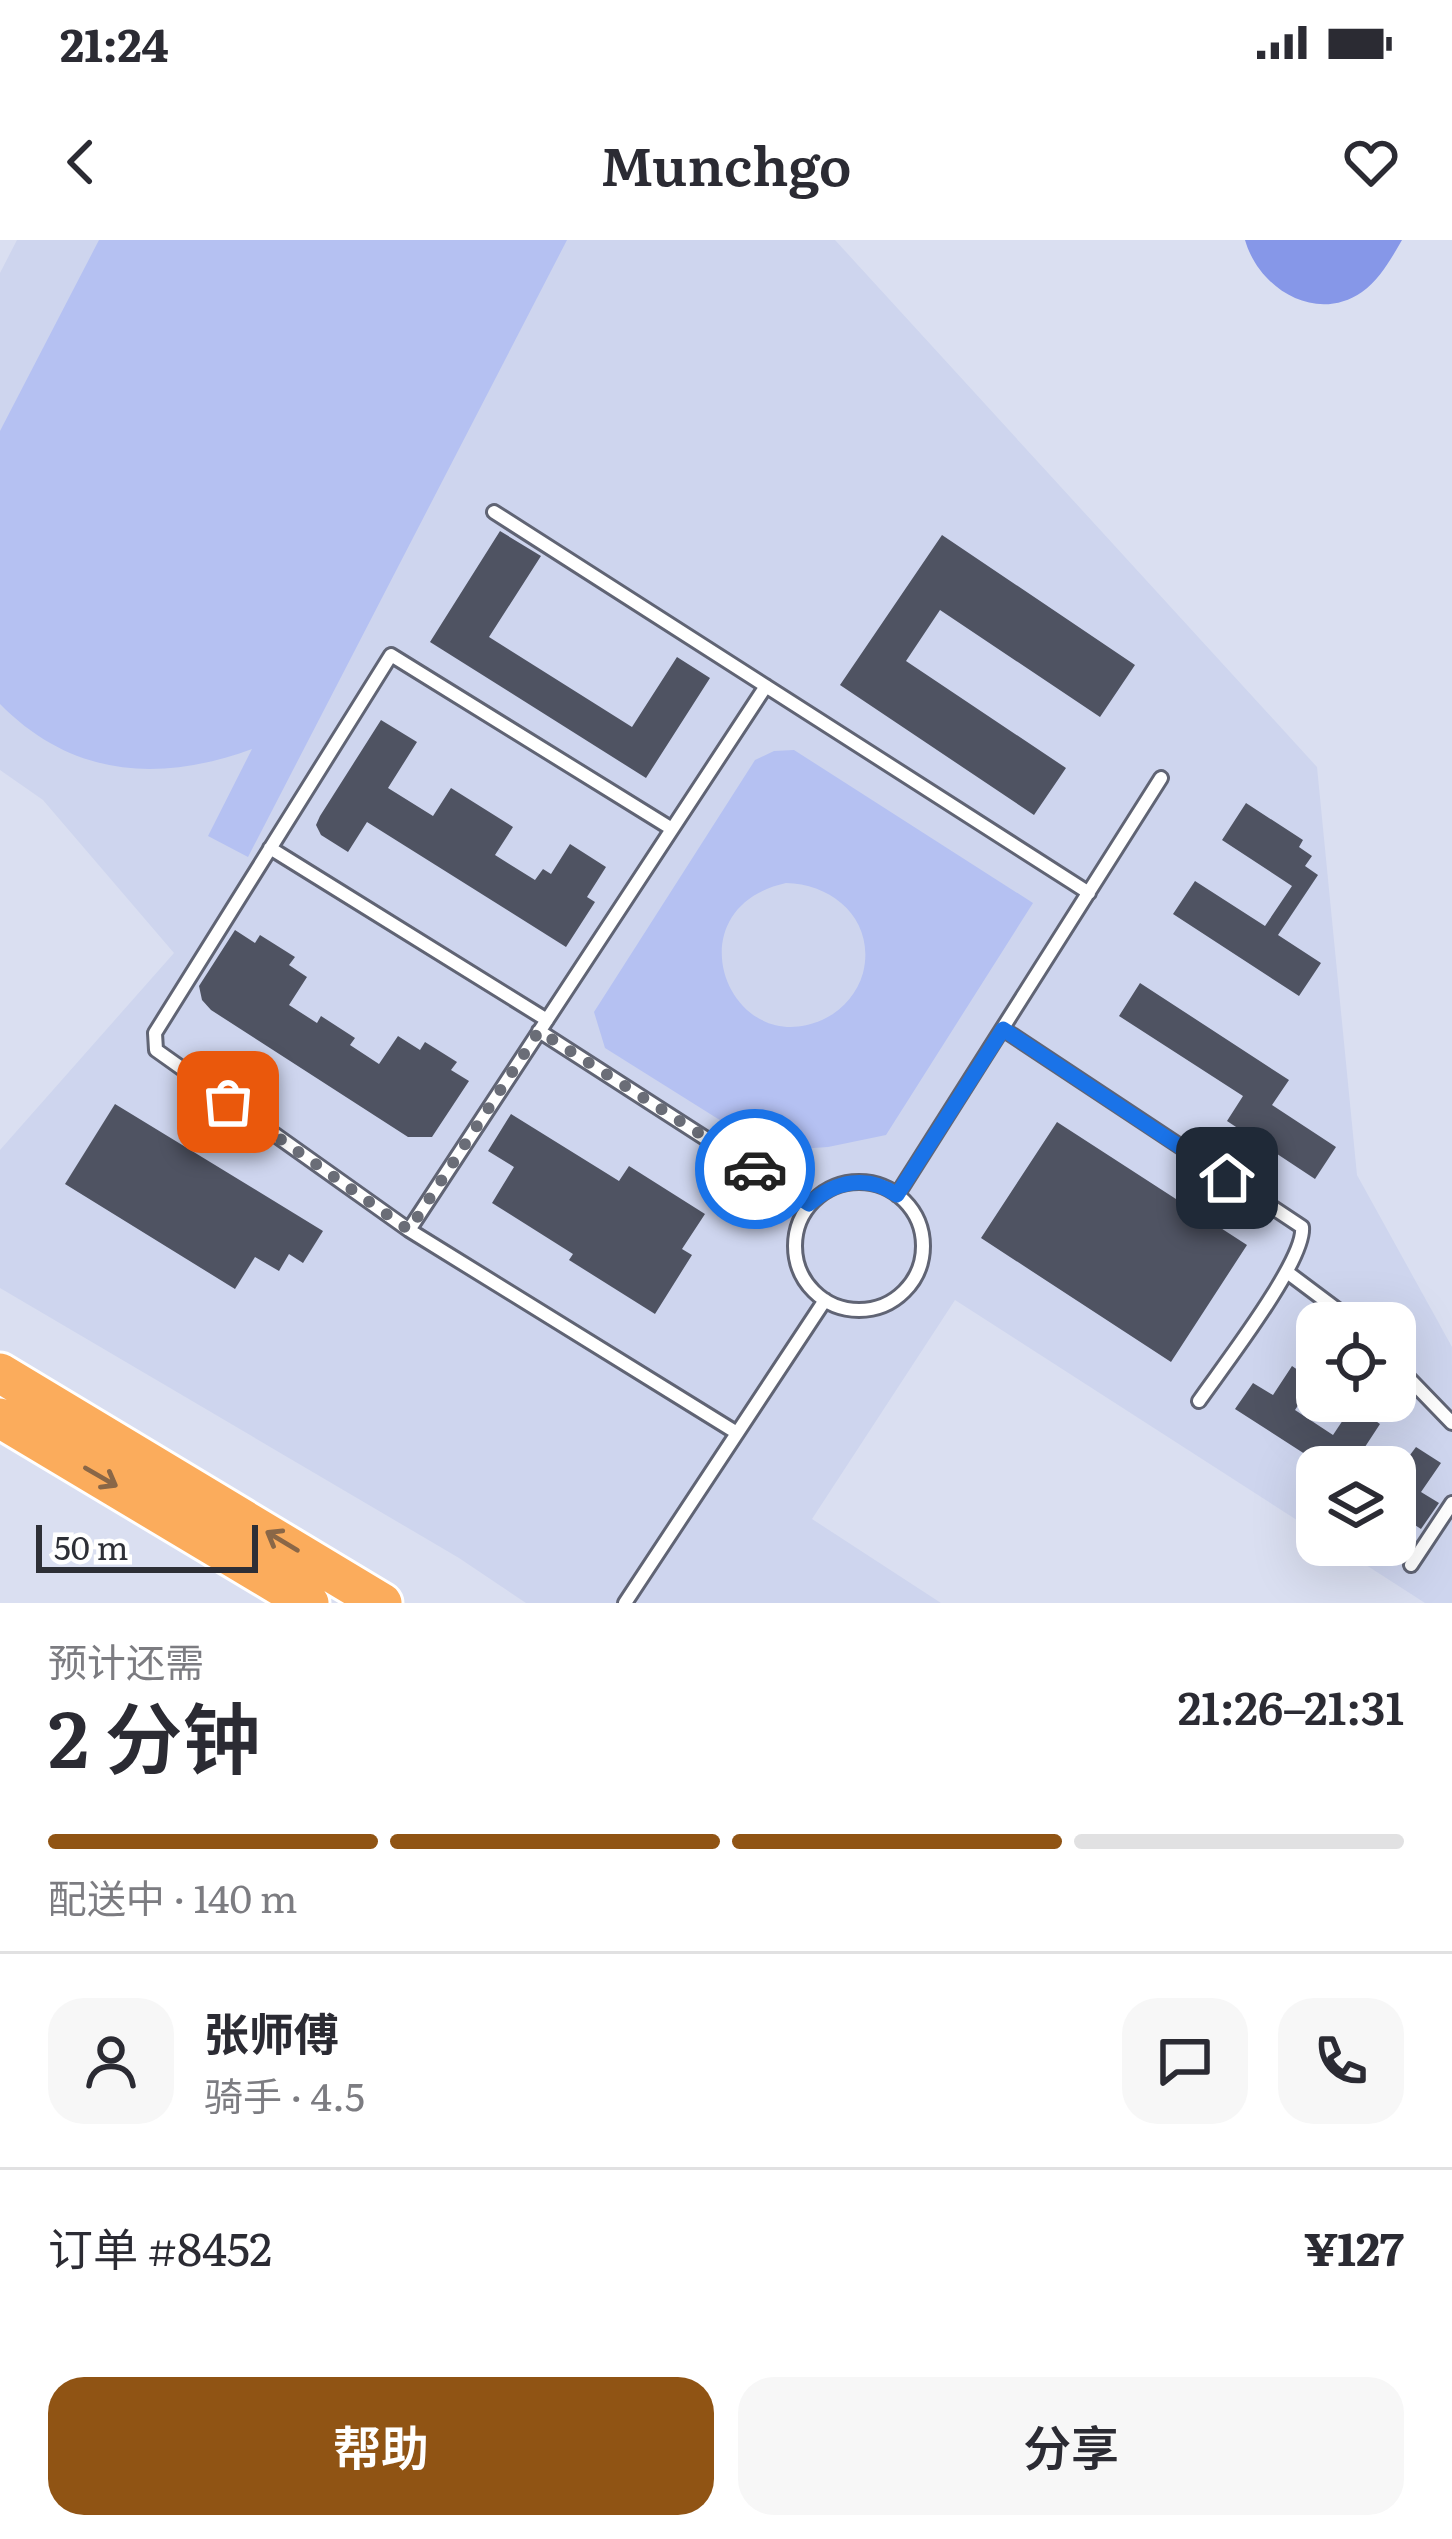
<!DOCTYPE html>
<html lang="zh">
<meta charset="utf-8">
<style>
body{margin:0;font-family:Literata,"Noto Sans SC",serif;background:#f7f7f7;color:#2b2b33;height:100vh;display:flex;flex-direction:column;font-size:45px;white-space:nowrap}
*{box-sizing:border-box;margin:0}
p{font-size:39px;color:#7c7c81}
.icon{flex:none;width:66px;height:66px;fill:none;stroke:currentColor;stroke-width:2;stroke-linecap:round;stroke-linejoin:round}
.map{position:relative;height:1363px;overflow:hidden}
.sheet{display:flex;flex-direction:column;background:#fff;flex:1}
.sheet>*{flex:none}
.tools{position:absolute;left:1296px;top:1062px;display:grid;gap:24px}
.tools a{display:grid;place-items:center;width:120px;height:120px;border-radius:24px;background:#fff;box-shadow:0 12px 48px #0002;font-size:60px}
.scale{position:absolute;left:36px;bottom:30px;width:222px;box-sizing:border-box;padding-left:12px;border:6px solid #2d2f36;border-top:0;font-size:33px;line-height:42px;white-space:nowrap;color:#2d2f36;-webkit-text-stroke:9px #fff;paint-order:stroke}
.pin{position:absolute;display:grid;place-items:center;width:102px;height:102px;color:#fff;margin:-51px;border-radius:24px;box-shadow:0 6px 18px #0006}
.courier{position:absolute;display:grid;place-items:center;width:120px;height:120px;margin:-60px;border:9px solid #1a73e8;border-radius:50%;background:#fff;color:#222;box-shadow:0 3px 15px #0007}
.overview em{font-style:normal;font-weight:600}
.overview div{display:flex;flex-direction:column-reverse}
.overview{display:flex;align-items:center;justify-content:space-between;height:204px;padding:0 48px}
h1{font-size:78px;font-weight:600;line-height:90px}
.bar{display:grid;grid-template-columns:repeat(4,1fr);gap:18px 12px;align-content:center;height:144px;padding:0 48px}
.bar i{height:15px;border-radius:9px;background:#e1e1e2}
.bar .active{background:#905414}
.bar p{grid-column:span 4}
.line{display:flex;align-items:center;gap:30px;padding:0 48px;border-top:3px solid #e1e1e2}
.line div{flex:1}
.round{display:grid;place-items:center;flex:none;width:126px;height:126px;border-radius:36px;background:#f7f7f7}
.button{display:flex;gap:24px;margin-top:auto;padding:24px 48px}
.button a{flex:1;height:138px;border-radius:36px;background:#905414;color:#fff;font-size:48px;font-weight:600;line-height:138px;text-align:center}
.button a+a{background:#f7f7f7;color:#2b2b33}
.status{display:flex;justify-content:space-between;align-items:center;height:84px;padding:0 60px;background:#fff;direction:ltr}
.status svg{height:33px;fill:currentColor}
header{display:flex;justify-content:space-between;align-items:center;height:156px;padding:0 48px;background:#fff;font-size:54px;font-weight:600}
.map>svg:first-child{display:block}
.built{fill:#ced5ee;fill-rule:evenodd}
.green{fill:#b5c1f2;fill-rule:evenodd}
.water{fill:#8697e8}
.building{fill:#4f5362}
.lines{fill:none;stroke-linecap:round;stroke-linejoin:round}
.service-casing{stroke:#606474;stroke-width:18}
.trunk-casing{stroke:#fff;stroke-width:45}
.service{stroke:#fff;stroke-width:12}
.trunk{stroke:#fbac5c;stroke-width:39}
.oneway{stroke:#8a6747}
.done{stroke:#6a6d77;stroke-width:12;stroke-dasharray:0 21.6}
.route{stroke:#1a73e8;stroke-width:15}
</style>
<div class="status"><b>21:24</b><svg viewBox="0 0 49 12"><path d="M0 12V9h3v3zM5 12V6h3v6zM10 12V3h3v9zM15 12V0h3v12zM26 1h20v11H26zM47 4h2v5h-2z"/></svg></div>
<header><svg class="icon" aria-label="back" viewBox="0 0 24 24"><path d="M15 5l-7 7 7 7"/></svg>Munchgo<svg class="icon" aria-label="heart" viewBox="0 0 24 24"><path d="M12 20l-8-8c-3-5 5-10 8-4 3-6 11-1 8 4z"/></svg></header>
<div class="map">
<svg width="1452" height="1363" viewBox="0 0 1452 1363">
<rect width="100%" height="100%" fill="#dadff1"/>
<path class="built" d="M17,0H835L1317,527L1357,935L1452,1107V1363H1425L1335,1305H1395V1227H1317V1293L955,1060L812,1279L941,1363H526L459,1318L0,1048V910L174,713L43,560L0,530V33ZM1317,1083H1395V1161H1317Z"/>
<path class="green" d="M99,0H567L248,617L208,596L252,509C159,543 72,537 0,464V191Z
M794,510L1033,663L886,895L828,907L769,911L605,808L594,772L755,520L774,511ZM786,643C834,644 876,681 863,733C857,754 842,771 822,780C729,821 670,669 786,643Z"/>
<path class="water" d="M1245,0H1402C1391,19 1380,39 1362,52C1316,84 1259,49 1245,0Z"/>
<path class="building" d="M500,291L541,316L489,397L632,487L677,417L710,438L646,538L430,402Z
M942,295L1135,425L1100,477L940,370L906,421L1066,528L1034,575L840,445Z
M381,480L417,502L388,548L433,576L451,548L513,587L495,615L535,640L543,629L551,634L570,604L606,627L587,657L595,662L566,707L367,582L348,612L321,595L316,585L320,576Z
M1246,563L1303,600L1299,607L1312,616L1305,626L1318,635L1278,695L1321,723L1299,756L1173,674L1195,641L1265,686L1292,646L1222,600Z
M235,690L255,703L260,695L295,717L289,725L307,737L289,765L317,783L321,776L355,798L350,805L379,824L398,796L420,810L425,802L457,822L451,830L469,841L432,897H408L211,770L202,760L199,746Z
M1140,743L1289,840L1272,865L1336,907L1315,939L1227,881L1243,856L1119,776Z
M115,864L323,991L303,1023L289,1014L279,1031L255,1017L235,1049L65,944Z
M511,874L619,941L629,926L705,974L682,1009L692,1015L655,1074L569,1020L573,1014L492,963L514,927L488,911Z
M1057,882L1247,1005L1171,1122L981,998Z
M1292,1126L1314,1141L1295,1170L1333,1195L1353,1165L1380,1184L1361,1213L1383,1227H1325L1235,1169L1253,1143L1273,1155Z
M1416,1207L1441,1223L1421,1252L1439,1263L1421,1289L1395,1272V1235Z"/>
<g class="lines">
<g class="service-casing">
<path id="service" d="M494,272L1089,653
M672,589L391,415L155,793L156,810L409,990L737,1193
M270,608L547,780
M1003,789L1302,987C1306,1020 1221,1129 1199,1161
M539,791L809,965
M795 1006a64 64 0 1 1 128 0a64 64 0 1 1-128 0Z
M897,955L1161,538
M409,990L766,446
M1287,1032L1355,1083
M1395,1124L1452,1183
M1411,1325L1452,1263
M625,1363L825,1060"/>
</g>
<g class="trunk-casing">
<path id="trunk" d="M0,1133L382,1363
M0,1178L309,1363"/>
</g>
<use href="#service" class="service"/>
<use href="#trunk" class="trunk"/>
</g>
<defs><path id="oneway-shaft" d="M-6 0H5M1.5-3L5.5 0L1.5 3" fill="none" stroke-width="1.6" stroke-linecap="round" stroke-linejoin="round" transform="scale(3)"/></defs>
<g class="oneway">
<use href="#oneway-shaft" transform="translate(101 1237) rotate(30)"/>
<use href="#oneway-shaft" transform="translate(282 1301) rotate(-149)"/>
</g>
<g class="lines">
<path class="done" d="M228,862L409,990L539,791L755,929"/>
<path class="route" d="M755,929L809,964C835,941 867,934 897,955L1003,789L1227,938"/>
</g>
</svg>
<div class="tools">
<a><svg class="icon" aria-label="locate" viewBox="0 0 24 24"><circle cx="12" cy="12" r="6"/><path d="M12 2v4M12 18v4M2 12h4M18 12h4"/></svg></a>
<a><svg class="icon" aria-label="layers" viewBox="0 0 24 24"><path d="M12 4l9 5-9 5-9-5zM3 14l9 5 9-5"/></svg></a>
</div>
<div class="scale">50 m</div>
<div class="pin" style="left:228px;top:862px;background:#ea580c"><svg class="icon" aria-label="bag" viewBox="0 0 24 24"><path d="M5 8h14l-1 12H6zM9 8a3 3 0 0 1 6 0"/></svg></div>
<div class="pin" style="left:1227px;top:938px;background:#1f2937"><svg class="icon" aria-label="home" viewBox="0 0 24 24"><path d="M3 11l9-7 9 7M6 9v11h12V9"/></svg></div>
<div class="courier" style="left:755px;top:929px"><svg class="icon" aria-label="car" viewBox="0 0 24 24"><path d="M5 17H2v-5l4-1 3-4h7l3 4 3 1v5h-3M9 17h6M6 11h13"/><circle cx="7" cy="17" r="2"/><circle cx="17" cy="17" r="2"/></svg></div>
</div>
<section class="sheet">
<div class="overview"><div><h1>2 分钟</h1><p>预计还需</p></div><em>21:26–21:31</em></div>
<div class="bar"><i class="active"></i><i class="active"></i><i class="active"></i><i></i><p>配送中 · 140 m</p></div>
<div class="line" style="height:216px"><a class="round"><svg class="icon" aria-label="person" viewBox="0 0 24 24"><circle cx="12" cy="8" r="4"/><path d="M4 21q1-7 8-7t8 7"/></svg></a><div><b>张师傅</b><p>骑手 · 4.5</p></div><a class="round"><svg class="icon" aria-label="chat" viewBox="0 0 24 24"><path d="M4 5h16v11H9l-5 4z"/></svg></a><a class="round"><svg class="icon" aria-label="phone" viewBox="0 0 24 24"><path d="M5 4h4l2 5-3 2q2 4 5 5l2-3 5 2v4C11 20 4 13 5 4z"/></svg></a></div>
<div class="line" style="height:156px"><div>订单 #8452</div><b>¥127</b></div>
<div class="button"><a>帮助</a><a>分享</a></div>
</section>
